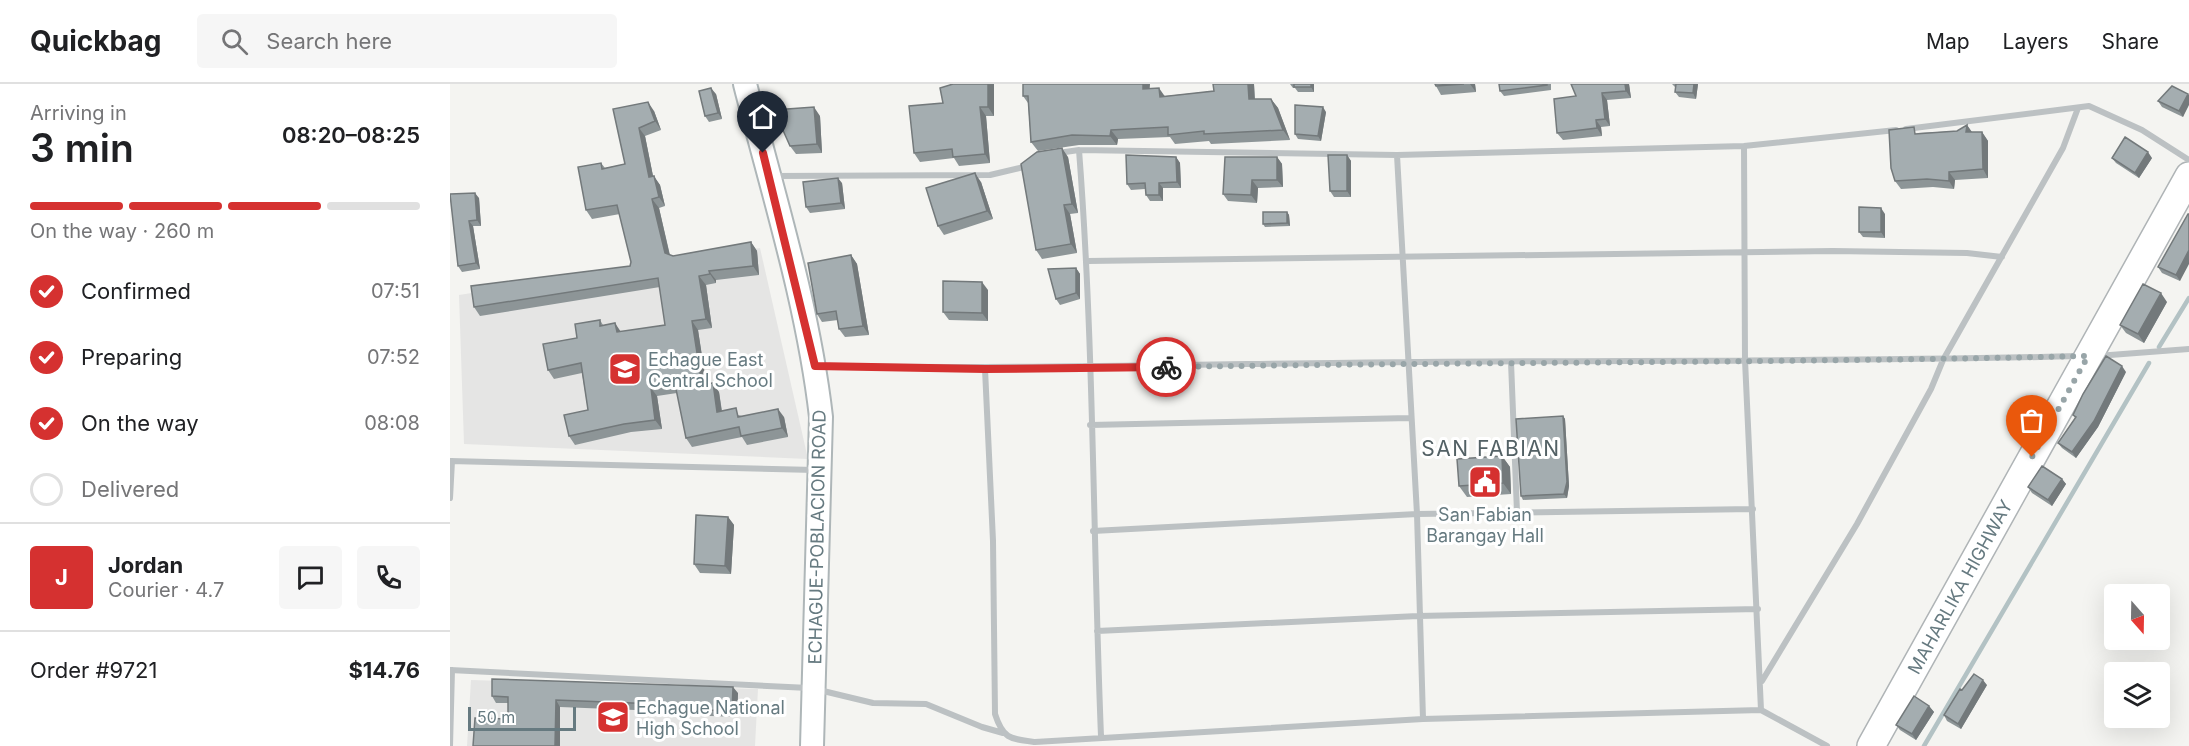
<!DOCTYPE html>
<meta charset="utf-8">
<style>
body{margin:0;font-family:Inter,sans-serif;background:#f6f6f6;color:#202124;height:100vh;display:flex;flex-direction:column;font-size:22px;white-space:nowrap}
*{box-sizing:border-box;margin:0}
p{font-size:20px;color:#757577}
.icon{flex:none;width:33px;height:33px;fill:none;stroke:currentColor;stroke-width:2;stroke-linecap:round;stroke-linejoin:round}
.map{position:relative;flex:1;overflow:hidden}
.panel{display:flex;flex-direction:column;background:#fff;width:450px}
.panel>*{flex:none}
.needle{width:39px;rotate:160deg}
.buttons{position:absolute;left:1654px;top:500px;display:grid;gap:12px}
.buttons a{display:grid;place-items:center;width:66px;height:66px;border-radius:6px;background:#fff;box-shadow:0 6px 24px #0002;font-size:30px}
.scale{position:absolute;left:18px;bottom:15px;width:108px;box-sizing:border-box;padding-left:6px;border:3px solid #667a80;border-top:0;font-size:16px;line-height:21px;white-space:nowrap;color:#667a80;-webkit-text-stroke:4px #fff;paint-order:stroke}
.pin{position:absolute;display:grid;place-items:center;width:51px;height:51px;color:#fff;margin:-62px -26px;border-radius:50% 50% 50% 0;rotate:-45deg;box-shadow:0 0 6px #0007}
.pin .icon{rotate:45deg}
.courier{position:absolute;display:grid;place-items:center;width:60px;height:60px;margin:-30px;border:4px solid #d53130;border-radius:50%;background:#fff;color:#222;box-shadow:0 2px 8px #0007}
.summary em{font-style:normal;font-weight:600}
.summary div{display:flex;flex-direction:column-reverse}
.summary{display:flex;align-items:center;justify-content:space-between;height:102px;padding:0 30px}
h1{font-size:39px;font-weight:600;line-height:45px}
.bar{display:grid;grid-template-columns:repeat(4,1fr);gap:9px 6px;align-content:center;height:72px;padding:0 30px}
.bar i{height:8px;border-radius:4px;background:#e0e0e0}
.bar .active{background:#d53130}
.bar p{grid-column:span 4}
.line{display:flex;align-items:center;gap:15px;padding:0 30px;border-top:2px solid #e0e0e0}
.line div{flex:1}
.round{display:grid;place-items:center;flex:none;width:63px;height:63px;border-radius:6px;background:#f6f6f6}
ol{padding:0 30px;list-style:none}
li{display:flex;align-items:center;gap:18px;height:66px}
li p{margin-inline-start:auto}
li .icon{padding:6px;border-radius:50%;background:#d53130;color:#fff;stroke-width:4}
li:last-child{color:#757577}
li i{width:33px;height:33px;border:3px solid #e0e0e0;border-radius:50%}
header{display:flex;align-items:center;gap:36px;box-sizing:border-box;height:84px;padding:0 30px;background:#fff;border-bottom:2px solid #e0e0e0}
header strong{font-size:28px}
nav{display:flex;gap:33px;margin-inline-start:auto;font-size:21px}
.search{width:420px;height:54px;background:#f6f6f6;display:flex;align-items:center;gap:15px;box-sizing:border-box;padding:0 21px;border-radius:6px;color:#757577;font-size:22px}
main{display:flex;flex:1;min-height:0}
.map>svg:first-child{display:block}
.built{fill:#e5e5e4}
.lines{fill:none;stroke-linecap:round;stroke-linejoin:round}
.stream{stroke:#b3c2c4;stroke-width:4.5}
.secondary-casing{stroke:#aeb6b8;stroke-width:26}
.trunk-casing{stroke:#afb4b6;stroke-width:30}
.minor{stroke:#bcc1c3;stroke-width:6}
.secondary{stroke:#fff;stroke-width:22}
.trunk{stroke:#fff;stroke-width:27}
.wall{fill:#8d9597}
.shaded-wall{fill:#73797b}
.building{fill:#a4adb0;stroke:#73797b;stroke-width:1.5}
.done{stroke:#98a5a8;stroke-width:6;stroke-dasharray:0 10.8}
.route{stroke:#d53130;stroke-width:8}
.labels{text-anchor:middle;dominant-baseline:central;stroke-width:6;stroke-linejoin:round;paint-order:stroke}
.poi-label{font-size:18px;fill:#667a80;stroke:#fff;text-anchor:start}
.street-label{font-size:18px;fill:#667a80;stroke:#fff}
.quarter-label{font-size:21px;letter-spacing:1.5px;fill:#536165;stroke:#fff}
</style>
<header>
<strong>Quickbag</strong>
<div class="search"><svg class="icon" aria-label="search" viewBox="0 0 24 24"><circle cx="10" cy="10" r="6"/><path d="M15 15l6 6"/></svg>Search here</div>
<nav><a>Map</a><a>Layers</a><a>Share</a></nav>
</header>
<main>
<section class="panel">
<div class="summary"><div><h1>3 min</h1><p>Arriving in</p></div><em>08:20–08:25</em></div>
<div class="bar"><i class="active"></i><i class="active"></i><i class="active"></i><i></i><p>On the way · 260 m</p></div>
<ol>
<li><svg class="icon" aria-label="check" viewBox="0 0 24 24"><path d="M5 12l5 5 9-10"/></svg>Confirmed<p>07:51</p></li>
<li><svg class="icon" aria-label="check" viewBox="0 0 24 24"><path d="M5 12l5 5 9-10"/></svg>Preparing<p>07:52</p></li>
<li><svg class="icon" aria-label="check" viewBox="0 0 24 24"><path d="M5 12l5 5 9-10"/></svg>On the way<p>08:08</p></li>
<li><i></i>Delivered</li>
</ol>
<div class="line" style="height:108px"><b class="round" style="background:#d53130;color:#fff">J</b><div><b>Jordan</b><p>Courier · 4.7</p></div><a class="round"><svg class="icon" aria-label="chat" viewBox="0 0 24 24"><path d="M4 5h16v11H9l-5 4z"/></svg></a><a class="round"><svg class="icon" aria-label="phone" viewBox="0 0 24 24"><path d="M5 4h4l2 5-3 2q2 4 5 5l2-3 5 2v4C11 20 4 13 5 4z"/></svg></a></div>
<div class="line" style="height:78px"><div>Order #9721</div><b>$14.76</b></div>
</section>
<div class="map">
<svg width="1739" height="662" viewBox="0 0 1739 662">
<rect width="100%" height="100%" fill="#f4f4f1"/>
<path class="built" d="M310,164L358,375L14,360L9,211Z
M21,596L308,605L305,662H17Z"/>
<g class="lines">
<path class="stream" d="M1709,263L1739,214
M1474,662L1699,279"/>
<g class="secondary-casing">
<path id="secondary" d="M295,0C323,110 358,220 371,333L362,662"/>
</g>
<g class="trunk-casing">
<path id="trunk" d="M1421,662L1739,92"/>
</g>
<path class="minor" d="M1456,45L1639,22L1692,46L1739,76
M1294,62L1295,276L1311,626
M629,66C644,261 643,457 651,652
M608,69L629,66L947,71L1294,62L1446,46
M947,71L967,430L973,635
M325,92L540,91L578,82
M638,177L1383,167L1517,169L1552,173
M1647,272L1739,265
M1061,278L1067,428
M369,282C565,285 762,280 958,278C1182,276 1406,278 1630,272
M535,285L543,457L545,630C553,655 560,655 585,658L973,635L1311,626L1377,662
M640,341L960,334
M0,377L365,386
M0,414L2,377
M643,447L967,430L1303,425
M647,547L968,532L1308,525
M0,586L359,604
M1312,597L1407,440L1481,305L1493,276L1613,64L1628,24
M369,606L423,619L476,620L532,643L553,649
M0,662L2,586"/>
<use href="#secondary" class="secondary"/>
<use href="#trunk" class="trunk"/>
</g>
<path class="wall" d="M503,0H544V32H536L540,79L509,82L504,74L470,78L464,69Z
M804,0L805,15H821L828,24L840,56L761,60L759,57L725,60L720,53L668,55L667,61H629L588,67L581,58L578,19L573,12L700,5L715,12L764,7Z
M840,0H864V8H848L845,4H843Z
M985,0H1025L1026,8L991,11L986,2Z
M1049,0H1101V6L1054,12L1050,7Z
M1121,0H1179L1181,14L1157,16L1160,42L1151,43L1152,52L1113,56L1107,49L1126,12Z
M1222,0H1248L1246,15L1229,13L1225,8L1226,4Z
M266,10L272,35L259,38L255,32Z
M1739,11L1733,33L1712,23L1708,17Z
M163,25L204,27L211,46L195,52L203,92L210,101L215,122L209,124L220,171L223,172L301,158L307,167L309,191L266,196V199L256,201L262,244L248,246L256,300L269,308L272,327L292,332L334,333L338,353L297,361L292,353L242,363L236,354L227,309L207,312L212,345L181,348L125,361L119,352L138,326L132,289L104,295L98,286L127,254L150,236L153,241L171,248L215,241L210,203L30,232L24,223L180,182L181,178L170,130L142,135L136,126L151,79L155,84L175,80Z
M876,28L871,57L848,55L845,50Z
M370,32L372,69L346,70L340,62Z
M1517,41L1522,48H1532L1538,57V94L1505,96L1504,105L1483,103L1451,105L1445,97L1468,49L1507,47Z
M897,71L901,77V113H884L880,107Z
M618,73L628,129L620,130L627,169L592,175L586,166Z
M726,73L730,79L731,104H713V117H700L696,111L695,105L681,106L677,100Z
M827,73L832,80L833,103L808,104L807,119L778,117L773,110Z
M1662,74H1702L1689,94L1666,79Z
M531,98L543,135L494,151L488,142Z
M392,99L395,125L360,129L356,123Z
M0,110L29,114L31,142H23L30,185L12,188L8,182Z
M837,128L839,131L840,142L815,143L813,140Z
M1435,130V154L1413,153L1409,148Z
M1739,130L1730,197L1712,189L1708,183Z
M401,171L407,180L419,251L395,253L389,245L388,236L372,238L367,230Z
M626,184L630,190V215L610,221L606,215Z
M538,206V237L499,236L493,228Z
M1717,218L1694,259L1676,249L1670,241Z
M1676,288L1648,343L1626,374L1612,364L1608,359L1625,334L1623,331Z
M1113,332L1115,335L1119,402L1117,414L1073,416L1071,412Z
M1052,372L1060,383L1061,410L1017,413L1009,402Z
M1612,395L1616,400L1602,422L1582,409L1578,403Z
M278,433L284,441L281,490L250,489L244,480Z
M1537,601L1511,645L1497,637L1494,631L1512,606Z
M288,609L287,633L237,631L235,628L110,623L58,635V619H46L42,612Z
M1479,622L1484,628L1466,656L1450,646L1446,641Z"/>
<path class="shaded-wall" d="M538,0H544V32L538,23Z
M693,0H700L699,15L693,5Z
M798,0H804L805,24L799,15Z
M861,0H864V8L861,3Z
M1020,0H1025L1026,8Z
M1175,0H1179L1181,14L1176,7Z
M1244,0H1248L1246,15L1243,9Z
M261,4L266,10L272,35L268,29Z
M709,4L716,14L710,13Z
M1152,9L1157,16L1160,42L1155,35Z
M1738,10L1739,11V21L1733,33L1729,27Z
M821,15L828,24L840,56L833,46Z
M198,18L204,27L211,46L205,37Z
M364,23L370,32L372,69L367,60Z
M530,23L536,32L540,79L535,70Z
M873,23L876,28L871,57L868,52Z
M1146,36L1151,43L1152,52L1147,44Z
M1517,41L1523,50L1516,48Z
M189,44L195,52L205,102L199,93Z
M661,46L668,55L667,61L660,52Z
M1532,48L1538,57V94L1533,85Z
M612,64L618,73L628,129L622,120Z
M1698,68L1702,74L1689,94L1685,89Z
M897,71L901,77V113L897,107Z
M726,73L730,79L731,104L727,98Z
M827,73L832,80L833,103L827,96Z
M1499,88L1505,96L1504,105L1499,97Z
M525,89L531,98L543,135L537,127Z
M204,92L210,101L215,122L209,113Z
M388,94L392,99L395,125L391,119Z
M802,96L808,104L807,119L801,111Z
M709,99L713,104V117L709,111Z
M25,109L29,114L31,142L27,136Z
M202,115L209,124L221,177L215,169Z
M614,121L620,130L627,169L621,160Z
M1431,124L1435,130V154L1431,148Z
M837,128L839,131L840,142L837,139Z
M19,137L23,142L30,185L26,179Z
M301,158L307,167L309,191L303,182Z
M1739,166V180L1730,197L1726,191Z
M401,171L407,180L419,251L413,242Z
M626,184L630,190V215L626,209Z
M259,187L266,196V199L260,190Z
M249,192L256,201L262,244L256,235Z
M532,198L538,206V237L532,229Z
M1711,209L1717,218L1694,259L1688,250Z
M242,237L248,246L258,310L252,301Z
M165,239L171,248H167Z
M1672,282L1676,288L1648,343L1626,374L1622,368Z
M263,299L269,308L273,337L267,328Z
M201,304L207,312L212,345L205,336Z
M328,325L334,333L338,353L332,344Z
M1113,332L1115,335L1119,402L1117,414L1114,410Z
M1052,372L1060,383L1061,410L1053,399Z
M1612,395L1616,400L1602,422L1598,416Z
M278,433L284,441L281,490L275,482Z
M1533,596L1537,601L1511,645L1508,640Z
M283,603L288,609L287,633L282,627Z
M106,616L110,623V662H105Z
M1479,622L1484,628L1466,656L1462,650Z"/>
<path class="building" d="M503,0H538V23H530L535,70L503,73L502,65L464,69L459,22L493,19L490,4Z
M573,0H693V5L709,4L710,13L764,7L763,0H798L799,15H821L833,46L754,50V47L718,51V43L661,46L660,52L622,51L581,58L578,12H573Z
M844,0H861V3H844Z
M985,0H1014L986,2Z
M1049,0H1097V1L1050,7Z
M1121,0H1175L1176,7L1152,9L1155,35L1146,36L1147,44L1107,49L1104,15L1126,12Z
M1226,0H1244L1243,9L1225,8Z
M1722,2L1738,10L1729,27L1708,17Z
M261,4L268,29L255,32L249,7Z
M198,18L205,37L189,44L199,93L204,92L209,113L202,115L215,169L223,172L301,158L303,182L259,187L260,190L249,192L256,235L242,237L252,301L263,299L267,328L286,324L288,333L328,325L332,344L291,352L289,343L236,354L225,300L201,304L205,336L174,340L119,352L114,331L138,326L131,279L98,286L93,260L127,254L125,240L150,236V242L165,239L167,248L215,241L208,194L24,223L21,202L180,182L181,178L167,121L136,126L128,83L151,79L152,85L175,80L163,25Z
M845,21L873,23L868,52L845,50Z
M364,23L367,60L340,62L324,26Z
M1517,41L1516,48H1532L1533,85L1499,88V97L1477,95L1445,97L1441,84L1439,46L1464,43L1465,50L1507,47Z
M1675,53L1698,68L1685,89L1662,74Z
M612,64L622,120L614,121L621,160L586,166L571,80L587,68Z
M676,71L726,73L727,98L709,99V111H696L695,99L677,100Z
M878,71H897V107H880Z
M775,73H827V96H802L801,111L773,110Z
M525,89L537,127L488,142L476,104Z
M388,94L391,119L356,123L353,98Z
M25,109L27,136L19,137L26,179L8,182L0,110Z
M1409,123L1431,124V148H1409Z
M813,128H837V139L813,140Z
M1738,130H1739V166L1726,191L1708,183Z
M401,171L413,242L389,245L386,227L367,230L358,179Z
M626,184V209L606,215L598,185Z
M493,197L532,198V229L493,228Z
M1693,200L1711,209L1688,250L1670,241Z
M1656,272L1672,282L1644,337L1622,368L1608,359L1626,333L1623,331L1633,310Z
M1113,332L1117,398L1114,410L1071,412L1066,335Z
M1052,372L1053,399L1009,402L1007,375Z
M1592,382L1612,395L1598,416L1578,403Z
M246,431L278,433L275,482L244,480Z
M1524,590L1533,596L1508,640L1494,631L1510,605L1512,606Z
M42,595L283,603L282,627L233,625V621L106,616L105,662H23L25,634L58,635V613L42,612Z
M1464,612L1479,622L1462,650L1446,641Z"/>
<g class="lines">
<path class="done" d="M716,283C1023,278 1331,279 1638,272L1582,373"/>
<path class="route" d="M313,69L365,282L535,285L716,283"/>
</g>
<defs>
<g id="school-square" transform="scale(1.725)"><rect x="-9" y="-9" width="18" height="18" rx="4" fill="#d53130" stroke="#fff"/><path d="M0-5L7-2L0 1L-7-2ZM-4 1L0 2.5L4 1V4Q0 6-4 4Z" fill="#fff"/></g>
<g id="civic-square" transform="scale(1.725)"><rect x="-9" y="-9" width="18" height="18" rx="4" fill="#d53130" stroke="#fff"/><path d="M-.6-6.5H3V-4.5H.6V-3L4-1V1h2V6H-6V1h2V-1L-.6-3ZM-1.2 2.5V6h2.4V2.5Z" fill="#fff"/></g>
</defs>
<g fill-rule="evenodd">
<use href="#school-square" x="175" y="285"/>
<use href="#civic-square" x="1035" y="398"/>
<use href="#school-square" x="163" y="633"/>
</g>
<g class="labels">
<g class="poi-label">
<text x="198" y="275">Echague East<tspan x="198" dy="21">Central School</tspan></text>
<text x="1035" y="430" text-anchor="middle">San Fabian<tspan x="1035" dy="21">Barangay Hall</tspan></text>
<text x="186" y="623">Echague National<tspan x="186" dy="21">High School</tspan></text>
</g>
<g class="street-label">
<text transform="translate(367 453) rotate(-89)">ECHAGUE-POBLACION ROAD</text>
<text transform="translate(1510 503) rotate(-61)">MAHARLIKA HIGHWAY</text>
</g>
<g class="quarter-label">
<text x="1041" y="364">SAN FABIAN</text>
</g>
</g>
</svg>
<div class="buttons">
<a><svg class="needle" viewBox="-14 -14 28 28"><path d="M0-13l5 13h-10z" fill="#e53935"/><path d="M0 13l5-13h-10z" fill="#757577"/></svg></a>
<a><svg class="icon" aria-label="layers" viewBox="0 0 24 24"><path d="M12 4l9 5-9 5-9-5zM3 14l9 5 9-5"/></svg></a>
</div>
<div class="scale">50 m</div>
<div class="pin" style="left:1582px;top:373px;background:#ea580c"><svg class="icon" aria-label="bag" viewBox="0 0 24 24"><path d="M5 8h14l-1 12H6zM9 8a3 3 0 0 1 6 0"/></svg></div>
<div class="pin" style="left:313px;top:69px;background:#1f2937"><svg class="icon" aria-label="home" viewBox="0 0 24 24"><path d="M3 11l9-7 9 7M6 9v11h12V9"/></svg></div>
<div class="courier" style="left:716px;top:283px"><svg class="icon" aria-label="bike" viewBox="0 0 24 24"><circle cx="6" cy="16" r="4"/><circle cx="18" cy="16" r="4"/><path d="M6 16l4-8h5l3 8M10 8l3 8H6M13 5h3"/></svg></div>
</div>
</main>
